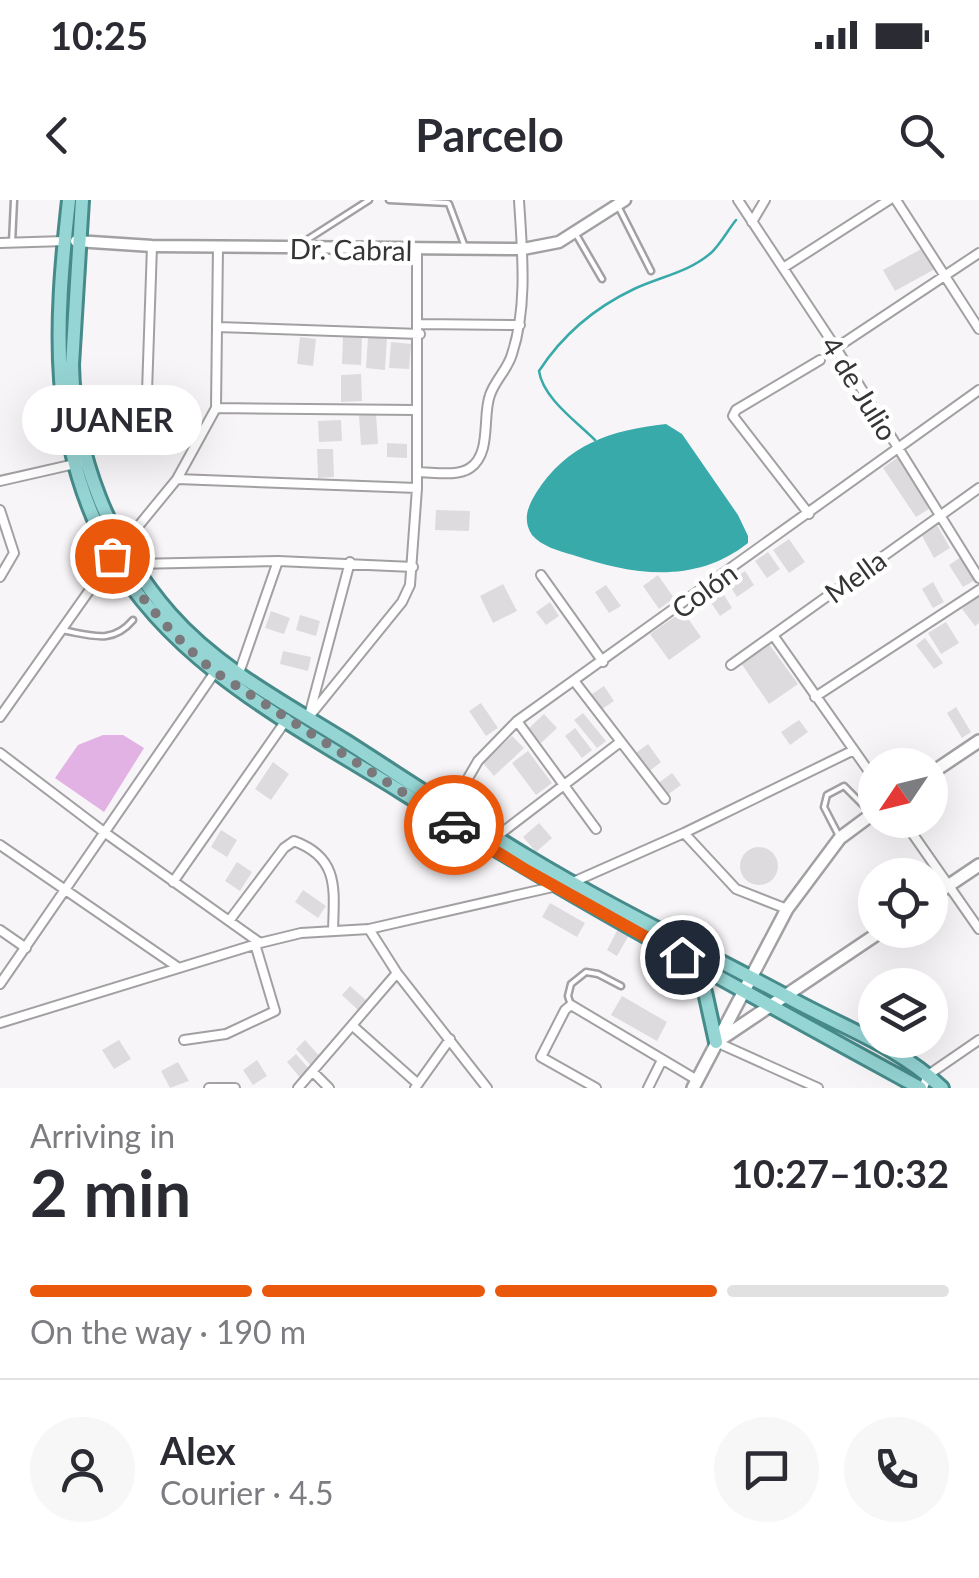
<!DOCTYPE html>
<meta charset="utf-8">
<style>
body{margin:0;font-family:Lato,sans-serif;background:#f7f7f7;color:#2b2b33;height:100vh;display:flex;flex-direction:column;font-size:38px;white-space:nowrap}
*{box-sizing:border-box;margin:0}
p{font-size:32px;color:#7c7c81}
.icon{flex:none;width:55px;height:55px;fill:none;stroke:currentColor;stroke-width:2;stroke-linecap:round;stroke-linejoin:round}
.map{position:relative;height:888px;overflow:hidden}
.panel{display:flex;flex-direction:column;background:#fff;flex:1}
.panel>*{flex:none}
.needle{width:65px;rotate:235deg}
.buttons{position:absolute;left:858px;top:548px;display:grid;gap:20px}
.buttons a{display:grid;place-items:center;width:90px;height:90px;border-radius:50%;background:#fff;box-shadow:0 10px 40px #0002;font-size:50px}
.pin{position:absolute;display:grid;place-items:center;width:85px;height:85px;color:#fff;margin:-42px;border:5px solid #fff;border-radius:50%;box-shadow:0 2px 10px #0007}
.courier{position:absolute;display:grid;place-items:center;width:100px;height:100px;margin:-50px;border:8px solid #ea580c;border-radius:50%;background:#fff;color:#222;box-shadow:0 2px 12px #0007}
.bubble{position:absolute;height:70px;border-radius:35px;background:#fff;box-shadow:0 10px 40px #0002;font-size:32px;font-weight:700;line-height:70px;text-align:center}
.headline em{font-style:normal;font-weight:700}
.headline div{display:flex;flex-direction:column-reverse}
.headline{display:flex;align-items:center;justify-content:space-between;height:170px;padding:0 30px}
h1{font-size:65px;font-weight:700;line-height:75px}
.bar{display:grid;grid-template-columns:repeat(4,1fr);gap:15px 10px;align-content:center;height:120px;padding:0 30px}
.bar i{height:12px;border-radius:8px;background:#e1e1e2}
.bar .current{background:#ea580c}
.bar p{grid-column:span 4}
.line{display:flex;align-items:center;gap:25px;padding:0 30px;border-top:2px solid #e1e1e2}
.line div{flex:1}
.round{display:grid;place-items:center;flex:none;width:105px;height:105px;border-radius:52px;background:#f7f7f7}
.status{display:flex;justify-content:space-between;align-items:center;height:70px;padding:0 50px;background:#fff;direction:ltr}
.status svg{height:28px;fill:currentColor}
header{display:flex;justify-content:space-between;align-items:center;height:130px;padding:0 30px;background:#fff;font-size:45px;font-weight:700}
.map>svg:first-child{display:block}
.green{fill:#e2b2e4}
.water{fill:#39aaaa}
.lines{fill:none;stroke-linecap:round;stroke-linejoin:round}
.stream{stroke:#39aaaa;stroke-width:2.5}
.building{fill:#dedbde}
.service-casing{stroke:#a3a0a3;stroke-width:9}
.minor-casing{stroke:#a3a0a3;stroke-width:12}
.tertiary-casing{stroke:#a3a0a3;stroke-width:15}
.secondary-casing{stroke:#a3a0a3;stroke-width:16}
.primary-casing{stroke:#468b8a;stroke-width:18}
.service{stroke:#fff;stroke-width:4}
.minor{stroke:#fff;stroke-width:8}
.tertiary{stroke:#fff;stroke-width:10}
.secondary{stroke:#fff;stroke-width:11}
.primary{stroke:#95d5d4;stroke-width:12}
.done{stroke:#7a787a;stroke-width:10;stroke-dasharray:0 18}
.route{stroke:#ea580c;stroke-width:12}
.labels{text-anchor:middle;dominant-baseline:central;stroke-width:9;stroke-linejoin:round;paint-order:stroke}
.street-label{font-size:28px;fill:#363536;stroke:#fff}
</style>
<div class="status"><b>10:25</b><svg viewBox="0 0 49 12"><path d="M0 12V9h3v3zM5 12V6h3v6zM10 12V3h3v9zM15 12V0h3v12zM26 1h20v11H26zM47 4h2v5h-2z"/></svg></div>
<header><svg class="icon" aria-label="back" viewBox="0 0 24 24"><path d="M15 5l-7 7 7 7"/></svg>Parcelo<svg class="icon" aria-label="search" viewBox="0 0 24 24"><circle cx="10" cy="10" r="6"/><path d="M15 15l6 6"/></svg></header>
<div class="map">
<svg width="979" height="888" viewBox="0 0 979 888">
<rect width="100%" height="100%" fill="#f8f5f8"/>
<path class="green" d="M103,535H123L144,548L104,612L55,578L78,545Z"/>
<path class="water" d="M666,224L682,234L738,315L748,336V343C695,385 632,375 573,355C559,351 541,346 532,335C522,320 528,306 536,293C567,244 611,230 666,224Z"/>
<g class="lines">
<path class="stream" d="M595,240C576,221 543,198 539,171C563,134 594,108 634,89C659,77 690,72 712,52C721,43 728,30 736,20"/>
</g>
<path class="building" d="M923,48L935,69L895,91L883,70Z
M343,136L362,137L361,165L342,164Z
M300,137L316,139L313,166L297,164Z
M368,137L387,138L385,170L366,168Z
M391,142L411,144L409,169L389,168Z
M361,174L362,201L341,202V175Z
M376,214L378,244L361,245L359,215Z
M341,220L342,241L319,242L318,221Z
M387,243L407,244V258L387,257Z
M317,249H333L334,277L318,278Z
M898,257L932,307L916,317L883,268Z
M436,310L470,311L469,331L435,330Z
M937,325L950,348L934,358L921,334Z
M789,339L805,362L789,373L773,350Z
M768,352L780,369L767,378L755,361Z
M961,357L975,380L963,387L949,365Z
M745,371L754,385L737,397L728,383Z
M658,375L674,398L659,409L643,386Z
M933,382L944,402L933,408L922,389Z
M503,384L517,411L493,423L480,396Z
M606,385L621,406L609,413L595,392Z
M721,390L732,408L720,416L708,398Z
M979,396V423L975,426L962,409Z
M550,402L559,416L546,425L536,412Z
M271,411L290,418L284,434L265,428Z
M683,411L701,437L669,460L650,434Z
M300,415L320,421L316,436L296,430Z
M946,422L959,443L941,454L928,433Z
M925,438L943,463L934,469L916,445Z
M769,444L798,484L769,504L741,463Z
M283,451L311,457L308,471L280,464Z
M604,486L614,501L599,511L589,496Z
M481,503L498,528L486,536L469,511Z
M956,507L971,532L962,538L947,513Z
M583,513L606,541L597,548L574,520Z
M544,514L557,528L541,543L528,529Z
M799,520L808,532L790,545L781,532Z
M575,528L592,550L582,558L565,536Z
M512,536L524,548L494,576L483,563Z
M648,544L661,562L647,573L633,555Z
M528,551L552,583L536,595L512,563Z
M273,562L289,574L271,600L255,589Z
M672,573L681,585L666,596L657,584Z
M539,623L552,638L536,652L523,637Z
M221,630L237,640L227,657L211,647Z
M740 666a19 19 0 1 1 38 0a19 19 0 1 1-38 0Z
M237,662L252,672L240,691L225,681Z
M303,690L326,706L318,718L295,702Z
M550,703L585,723L577,737L542,717Z
M618,729L629,735L617,756L607,750Z
M657,750L677,762L664,785L644,773Z
M350,786L368,802L359,811L342,795Z
M622,796L667,822L657,841L611,815Z
M119,840L131,859L114,869L102,850Z
M305,840L323,860L314,869L296,849Z
M296,854L311,871L302,880L287,862Z
M257,860L267,876L253,885L243,870Z
M178,862L189,881L170,888L161,871Z"/>
<g class="lines">
<g class="service-casing">
<path id="service" d="M389,0L448,3
M449,4L465,47
M619,8L651,71
M577,36L602,79
M12,43L14,0
M302,43L369,0
M61,430C91,435 112,445 133,420
M862,602L875,592
M839,636L824,607L827,595L844,586L869,611
M571,805L568,796L571,784L586,772L598,774L621,786"/>
</g>
<g class="minor-casing">
<path id="minor" d="M738,0L836,148L979,378
M896,0L979,129
M752,22L765,0
M0,43L65,41
M783,68L889,0
M420,124L520,125
M217,127L420,134
M836,148L979,53
M73,192H147L152,46
M216,208L415,210
M417,272C433,272 457,277 470,268C492,253 482,216 490,195C495,180 508,169 512,154C528,106 522,50 519,0
M177,279L417,288
M0,281L79,263
M0,310L14,353L0,377
M809,314L733,216L736,210L820,160
M132,364L278,361L413,367
M541,375L603,462
M773,435L875,580
M731,465L979,288
M239,473L278,361
M575,482L665,599
M815,497L979,390
M310,512L350,362
M0,517L113,357L177,279L216,208L218,47
M308,518L402,402L410,385L417,288V49
M517,521L596,629
M0,553L104,632L260,743
M450,609L478,561L517,521L979,190
M903,620L979,729
M684,633L736,689L787,709
M496,637L619,543
M0,645L176,766
M173,682L287,519
M571,683L684,633L854,550
M229,721L284,648L294,641C340,658 334,690 333,731
M369,729L397,773L487,888
M0,730L26,748
M0,784L215,472
M0,823L260,743L301,733L369,729L557,686
M354,827L418,884
M184,840L226,834L275,811L255,744
M716,842L818,888
M313,872L329,888
M209,888H235
M298,888L397,773
M415,888L450,839
M596,888L541,857L565,810L571,805L697,880
M648,888L662,860
M923,888L928,875L979,840"/>
</g>
<g class="tertiary-casing">
<path id="tertiary" d="M76,41L152,46L523,49L559,42L625,0"/>
</g>
<g class="secondary-casing">
<path id="secondary" d="M930,574L979,541
M930,698L979,665
M721,839L883,730
M693,888L787,709L840,638L875,612"/>
</g>
<g class="primary-casing">
<path id="primary" d="M69,0C55,126 48,239 111,354C173,465 296,526 400,591C570,697 745,792 920,888
M82,0L72,165C74,256 110,345 170,414C217,468 286,504 347,542C406,580 465,619 526,656C610,707 700,750 786,796C839,826 897,845 942,888
M684,759L705,792L716,842"/>
</g>
<use href="#service" class="service"/>
<use href="#minor" class="minor"/>
<use href="#tertiary" class="tertiary"/>
<use href="#secondary" class="secondary"/>
<use href="#primary" class="primary"/>
</g>
<g class="lines">
<path class="done" d="M112,356C143,401 174,438 215,472L454,625"/>
<path class="route" d="M454,625L526,670L682,757"/>
</g>
<g class="labels">
<g class="street-label">
<text transform="translate(351 49) rotate(1)">Dr. Cabral</text>
<text transform="translate(860 188) rotate(58)">4 de Julio</text>
<text transform="translate(855 376) rotate(-36)">Mella</text>
<text transform="translate(704 390) rotate(-36)">Colón</text>
</g>
</g>
</svg>
<div class="buttons">
<a><svg class="needle" viewBox="-14 -14 28 28"><path d="M0-13l5 13h-10z" fill="#e53935"/><path d="M0 13l5-13h-10z" fill="#7c7c81"/></svg></a>
<a><svg class="icon" aria-label="locate" viewBox="0 0 24 24"><circle cx="12" cy="12" r="6"/><path d="M12 2v4M12 18v4M2 12h4M18 12h4"/></svg></a>
<a><svg class="icon" aria-label="layers" viewBox="0 0 24 24"><path d="M12 4l9 5-9 5-9-5zM3 14l9 5 9-5"/></svg></a>
</div>
<div class="pin" style="left:112px;top:356px;background:#ea580c"><svg class="icon" aria-label="bag" viewBox="0 0 24 24"><path d="M5 8h14l-1 12H6zM9 8a3 3 0 0 1 6 0"/></svg></div>
<div class="pin" style="left:682px;top:757px;background:#1f2937"><svg class="icon" aria-label="home" viewBox="0 0 24 24"><path d="M3 11l9-7 9 7M6 9v11h12V9"/></svg></div>
<div class="courier" style="left:454px;top:625px"><svg class="icon" aria-label="car" viewBox="0 0 24 24"><path d="M5 17H2v-5l4-1 3-4h7l3 4 3 1v5h-3M9 17h6M6 11h13"/><circle cx="7" cy="17" r="2"/><circle cx="17" cy="17" r="2"/></svg></div>
<div class="bubble" style="left:22px;top:185px;width:180px">JUANER</div>
</div>
<section class="panel">
<div class="headline"><div><h1>2 min</h1><p>Arriving in</p></div><em>10:27–10:32</em></div>
<div class="bar"><i class="current"></i><i class="current"></i><i class="current"></i><i></i><p>On the way · 190 m</p></div>
<div class="line" style="height:180px"><a class="round"><svg class="icon" aria-label="person" viewBox="0 0 24 24"><circle cx="12" cy="8" r="4"/><path d="M4 21q1-7 8-7t8 7"/></svg></a><div><b>Alex</b><p>Courier · 4.5</p></div><a class="round"><svg class="icon" aria-label="chat" viewBox="0 0 24 24"><path d="M4 5h16v11H9l-5 4z"/></svg></a><a class="round"><svg class="icon" aria-label="phone" viewBox="0 0 24 24"><path d="M5 4h4l2 5-3 2q2 4 5 5l2-3 5 2v4C11 20 4 13 5 4z"/></svg></a></div>
</section>
